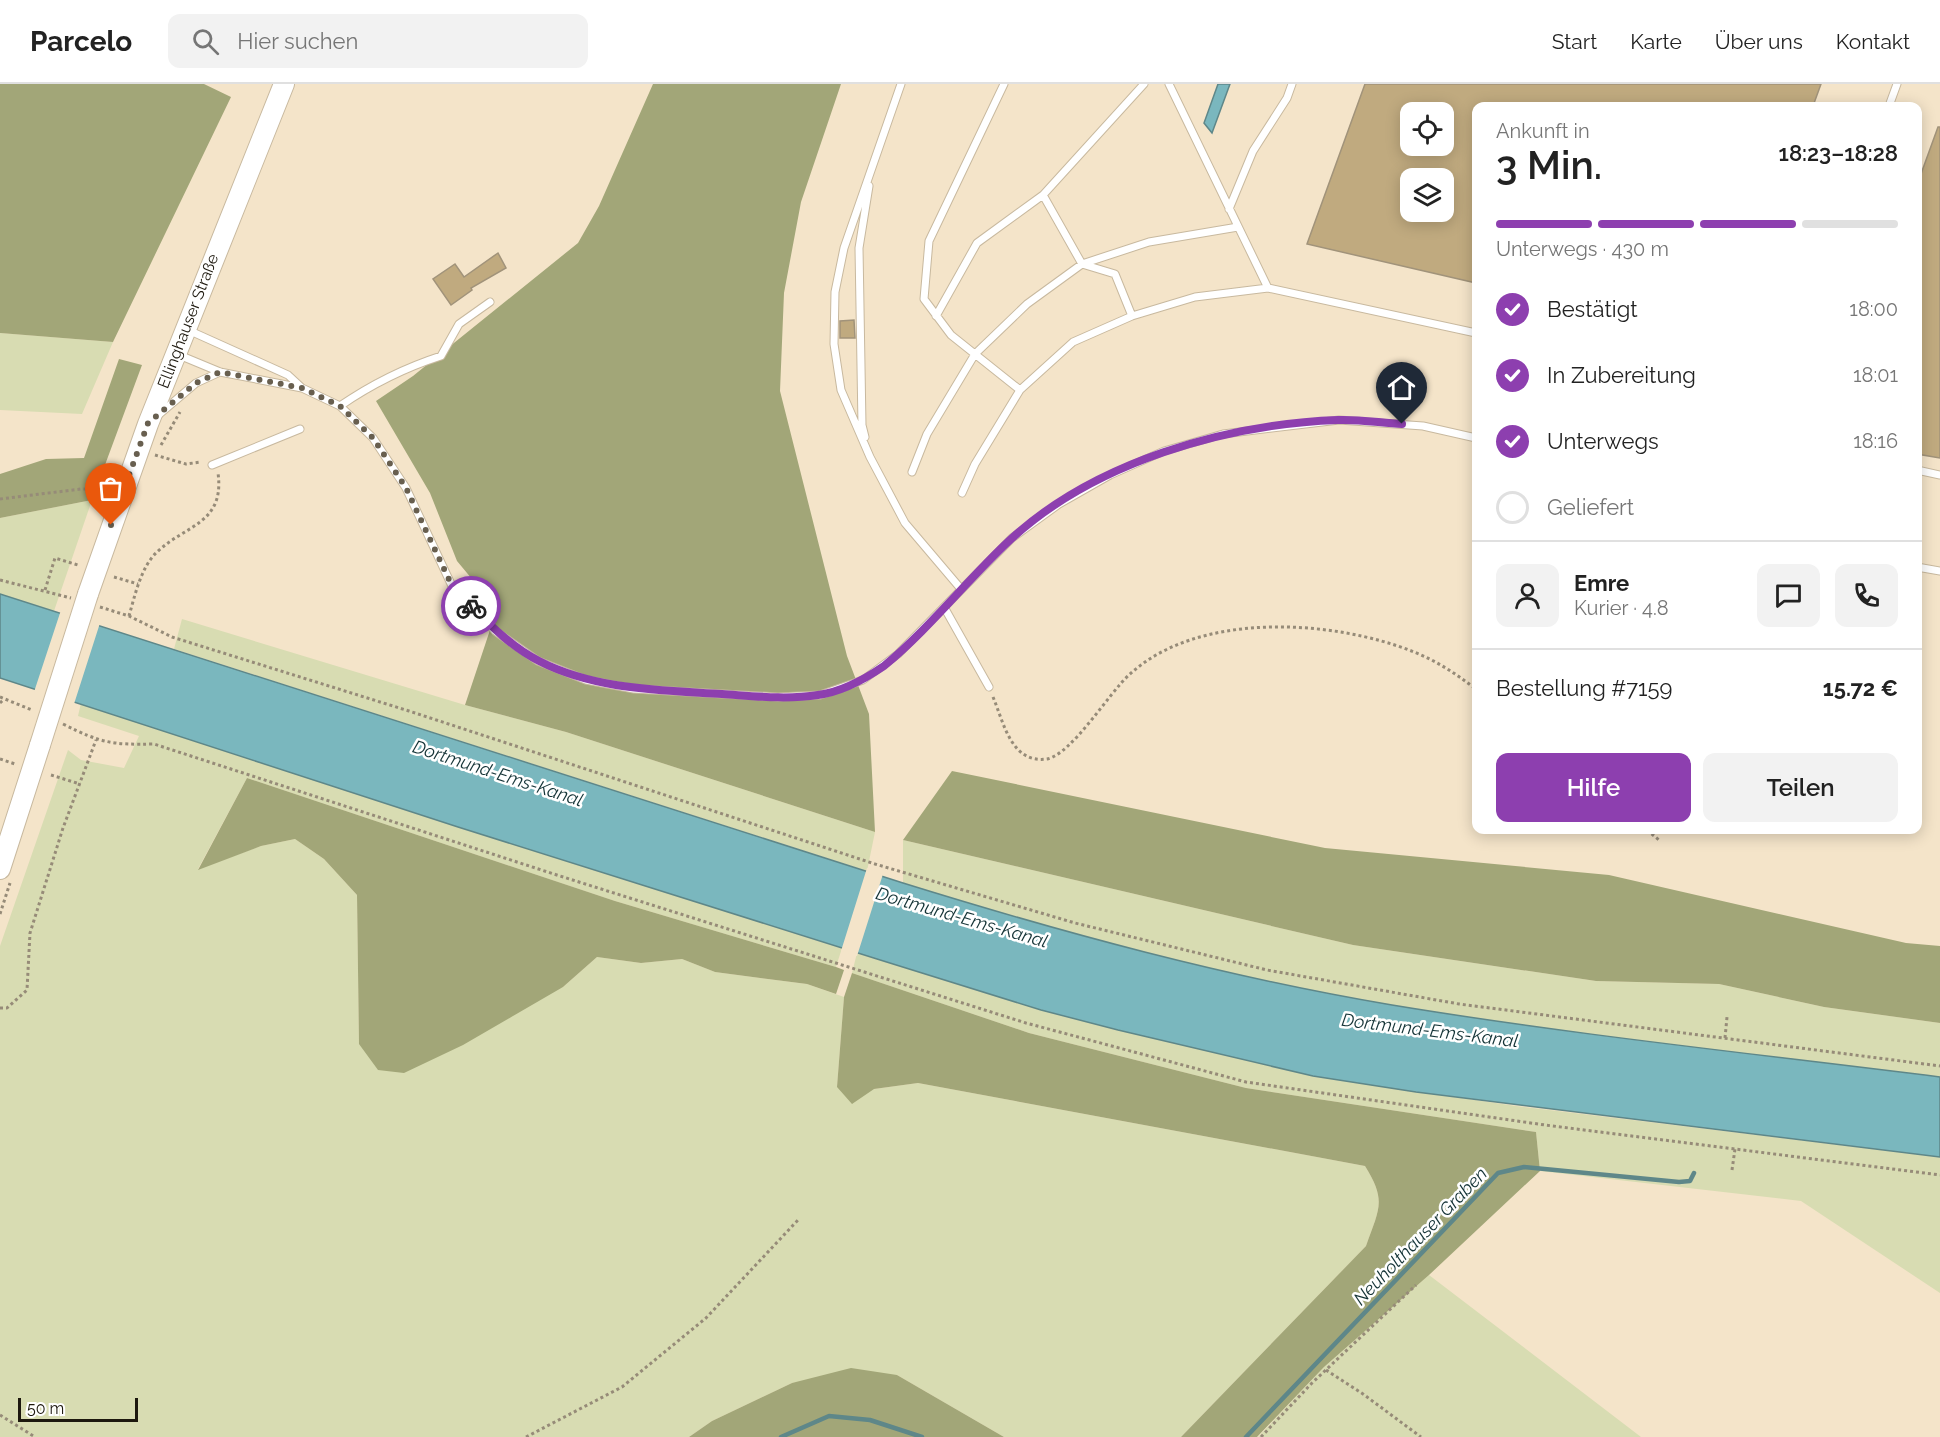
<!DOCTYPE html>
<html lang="de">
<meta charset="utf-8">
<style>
body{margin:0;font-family:Raleway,sans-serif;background:#f2f2f2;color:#222;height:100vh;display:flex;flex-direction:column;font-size:22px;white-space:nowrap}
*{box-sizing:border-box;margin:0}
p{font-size:20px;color:#767676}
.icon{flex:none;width:33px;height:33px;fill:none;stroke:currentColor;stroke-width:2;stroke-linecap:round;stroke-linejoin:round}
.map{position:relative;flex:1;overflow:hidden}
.details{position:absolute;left:1472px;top:18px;width:450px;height:732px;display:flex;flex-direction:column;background:#fff;border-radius:12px;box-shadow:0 3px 15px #0003}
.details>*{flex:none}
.controls{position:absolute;left:1400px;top:18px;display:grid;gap:12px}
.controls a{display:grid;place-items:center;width:54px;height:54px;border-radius:12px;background:#fff;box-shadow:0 3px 15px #0003;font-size:30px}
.scale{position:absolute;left:18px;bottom:15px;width:120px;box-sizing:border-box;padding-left:6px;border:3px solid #1d180e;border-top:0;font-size:16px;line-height:21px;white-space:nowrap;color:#1d180e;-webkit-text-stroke:4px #fff;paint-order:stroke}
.pin{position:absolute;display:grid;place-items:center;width:51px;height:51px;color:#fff;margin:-62px -26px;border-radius:50% 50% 50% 0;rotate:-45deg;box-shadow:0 0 6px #0007}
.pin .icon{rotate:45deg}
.courier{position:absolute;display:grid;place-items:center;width:60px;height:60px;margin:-30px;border:4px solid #8d3faf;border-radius:50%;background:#fff;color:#222;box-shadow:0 2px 8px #0007}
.overview em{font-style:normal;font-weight:600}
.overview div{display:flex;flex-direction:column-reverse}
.overview{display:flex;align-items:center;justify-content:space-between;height:102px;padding:0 24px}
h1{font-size:39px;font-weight:600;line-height:45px}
.bar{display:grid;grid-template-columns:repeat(4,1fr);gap:9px 6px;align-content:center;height:72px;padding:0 24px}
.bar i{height:8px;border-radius:4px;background:#e0e0e0}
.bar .selected{background:#8d3faf}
.bar p{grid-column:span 4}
.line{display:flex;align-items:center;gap:15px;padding:0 24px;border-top:2px solid #e0e0e0}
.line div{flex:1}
.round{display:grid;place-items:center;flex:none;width:63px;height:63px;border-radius:12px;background:#f2f2f2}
ol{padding:0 24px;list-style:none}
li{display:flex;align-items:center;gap:18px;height:66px}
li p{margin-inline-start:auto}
li .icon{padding:6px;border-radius:50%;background:#8d3faf;color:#fff;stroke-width:4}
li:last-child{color:#767676}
li i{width:33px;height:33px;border:3px solid #e0e0e0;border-radius:50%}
.cta{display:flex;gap:12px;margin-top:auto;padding:12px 24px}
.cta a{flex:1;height:69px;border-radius:12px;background:#8d3faf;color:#fff;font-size:24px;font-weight:600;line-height:69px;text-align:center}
.cta a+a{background:#f2f2f2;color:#222}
header{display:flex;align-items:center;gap:36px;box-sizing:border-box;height:84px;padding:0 30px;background:#fff;border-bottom:2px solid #e0e0e0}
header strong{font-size:28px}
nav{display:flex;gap:33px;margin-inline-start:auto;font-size:21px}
.search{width:420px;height:54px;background:#f2f2f2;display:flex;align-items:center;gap:15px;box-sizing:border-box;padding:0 21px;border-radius:12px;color:#767676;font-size:22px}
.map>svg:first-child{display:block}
.green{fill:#d8dcb2}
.forest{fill:#a2a678}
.water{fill:#7ab7be;stroke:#5e8789;stroke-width:1.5}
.pier{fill:#f4e4c9}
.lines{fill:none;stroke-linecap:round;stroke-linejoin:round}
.stream{stroke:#5e8789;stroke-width:4.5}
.building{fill:#c0aa7f;stroke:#a1937a;stroke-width:1.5;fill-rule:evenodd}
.lane-casing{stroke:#c8b99f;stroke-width:9}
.secondary-casing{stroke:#c8b99f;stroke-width:22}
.path{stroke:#968b78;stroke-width:3;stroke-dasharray:3 3;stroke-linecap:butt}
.lane{stroke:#fff;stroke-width:7}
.secondary{stroke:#fff;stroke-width:20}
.secondary-bridge-casing{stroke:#c8b99f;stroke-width:22;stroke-linecap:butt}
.secondary-bridge{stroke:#fff;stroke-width:20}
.done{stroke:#685f4f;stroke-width:6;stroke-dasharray:0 10.8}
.route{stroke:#8d3faf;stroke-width:8}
.labels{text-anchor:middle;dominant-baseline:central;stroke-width:5;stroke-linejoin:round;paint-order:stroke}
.street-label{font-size:16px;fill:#1d180e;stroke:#fff}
.water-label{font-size:18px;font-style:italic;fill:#143336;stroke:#fff}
</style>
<header>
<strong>Parcelo</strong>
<div class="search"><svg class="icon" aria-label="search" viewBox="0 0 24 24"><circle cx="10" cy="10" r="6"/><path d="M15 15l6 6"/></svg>Hier suchen</div>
<nav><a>Start</a><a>Karte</a><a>Über uns</a><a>Kontakt</a></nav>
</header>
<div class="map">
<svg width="1940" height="1353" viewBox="0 0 1940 1353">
<rect width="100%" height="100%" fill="#f4e4c9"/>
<path class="green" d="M0,249L113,258L82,330L0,326Z
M92,416L54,527L0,510V434Z
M182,535L465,621L566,648L875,748L867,787L174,565Z
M81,619L458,743L842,864L836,883L615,817L247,694L198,785L261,762L295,755L324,775L357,811L359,960L563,903L597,873L641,879L682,875L715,888L807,900L844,913L837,1003L874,1005L918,999L1365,1082C1387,1117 1379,1125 1366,1162L1181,1353H1004L897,1291L792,1299L712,1337L689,1353H0V862L68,666L81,676L124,684L139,652L78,632Z
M903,756L1353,861L1596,897L1719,900L1824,923L1940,939V993C1757,970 1574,951 1392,921C1226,893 1064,849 903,799Z
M857,869L1042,926L1313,992L1516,1022L1940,1073V1209L1801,1117L1540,1087L1536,1048L1246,1004L1029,949L852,889Z
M1429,1191L1641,1353H1258L1324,1283Z"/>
<path class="forest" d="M0,0H204L231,13L113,258L0,249Z
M653,0H841L801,118L784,209L780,307L847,572L869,630L875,748L566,648L465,621L497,525L457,477L430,409L376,317L413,292L578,159L599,122Z
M119,275L142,281L92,416L0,434V390L46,375L84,374Z
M952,687L1325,764L1609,791L1906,859L1940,862V939L1824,923L1719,900L1596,897L1353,861L903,756Z
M247,694L615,817L836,883L844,886L836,910L807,900L715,888L682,875L641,879L597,873L563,903L463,961L404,989L378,986L359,960L357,811L324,775L295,755L261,762L198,786Z
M852,889L1029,949L1246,1004L1536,1048L1540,1087L1429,1191L1324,1283L1257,1353H1181L1366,1162C1379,1125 1387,1117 1365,1082L918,999L874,1005L852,1020L837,1003L844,913Z
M851,1284L897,1291L1004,1353H689L712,1337L792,1299Z"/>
<path class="water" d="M1218,0H1230L1212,49L1204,39Z
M0,510L903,799C1064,849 1226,893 1392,921C1574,951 1757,970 1940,993V1073L1416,1008L1313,992L1118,946L1041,926L877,875L458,743L0,594Z"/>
<path class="pier" d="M61,526L100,539L74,620L34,608Z
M867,784L883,790L857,872L841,867Z"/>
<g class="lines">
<path class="stream" d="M781,1353L829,1332L870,1336L922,1353
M1246,1353L1498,1089L1524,1083L1679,1098L1690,1097L1694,1089"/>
</g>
<path class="building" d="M1365,0H1821L1813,22H1476V199L1307,160ZM1410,28H1443V62H1410ZM1410,94H1443V128H1410Z
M1938,43H1940V374L1917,370V101Z
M498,169L506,184L471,204L472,206L451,221L433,195L455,180L464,193Z
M854,236L855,254H840V237Z"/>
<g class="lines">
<g class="lane-casing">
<path id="lane" d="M901,0L844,164L835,208L834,260L841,306L870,373L905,439L961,505
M1004,0L929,157L924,215L951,251L1020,306
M1169,0L1268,204
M1889,22L1897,0
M1043,111L1082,180L1115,190L1132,232
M1229,125L1253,67L1287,14L1292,0
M936,232L977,159L1043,111L1144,0
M188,246L288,291L302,304
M179,271L220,288L302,304L340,322L373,354L406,404L452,502L495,547L538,577L586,596L634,605L778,613L820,611L863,596L898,570L1012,454L1059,420L1110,391L1164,367L1223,350L1339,336L1423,342L1476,354
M340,322C372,300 404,284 441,272L459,240L490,218
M157,332L196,299L220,288
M865,353L862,341L859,164L869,102
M212,381L300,345
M1917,386L1940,391
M912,388L927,350L975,270L1027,220L1082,180L1149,158L1238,143
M962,409L975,380L1020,306L1073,258L1132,232L1195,213L1268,204L1476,249
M1917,483L1940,487
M944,523L989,603"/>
</g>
<g class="secondary-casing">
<path id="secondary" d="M88,510L148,340L284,0
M0,785L40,661"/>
</g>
<path class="path" d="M161,361L180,328
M155,371L186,380L201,378
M0,415L81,405L108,406
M114,493L138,500
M0,496L71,514
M45,506L55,474L78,481
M100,523L129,532L172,553L409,627L875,780L1075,839L1267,886L1459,920L1940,982
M129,532C135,511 141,483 157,468C185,441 225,440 218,389
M0,613L32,626
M993,613C1004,639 1011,680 1047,675C1072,670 1109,609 1129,591C1197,527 1332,535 1414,568C1437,577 1456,590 1476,605
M0,619L4,615
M63,640C101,659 112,661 154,660L560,792L1026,939L1246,998L1545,1041L1940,1091
M0,675L15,680
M51,691L80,700
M1647,746L1659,756
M0,830L10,799
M0,924H7L27,906L30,849L63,744L96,656
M1725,954L1727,933
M1732,1086L1735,1065
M1326,1286L1363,1310L1421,1353
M0,1331L35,1353
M526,1353L622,1303L706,1234L798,1136
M1261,1353L1312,1299L1416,1201"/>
<use href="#lane" class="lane"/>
<use href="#secondary" class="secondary"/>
<g class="secondary-bridge-casing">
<path id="secondary-bridge" d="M40,661L88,510"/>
</g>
<use href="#secondary-bridge" class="secondary-bridge"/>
</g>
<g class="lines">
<path class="done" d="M111,441L148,339L196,299L220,288L302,304L340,322L373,354L406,404L452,502L471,522"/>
<path class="route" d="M471,522C491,542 513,564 539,577C596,606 659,606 722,610C753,612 786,616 818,611C841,608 865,595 884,582C930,544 967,496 1010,456C1094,378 1226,340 1338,336C1359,335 1381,339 1402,340"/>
</g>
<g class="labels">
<g class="street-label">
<text transform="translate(188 237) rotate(-69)">Ellinghauser Straße</text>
</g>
<g class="water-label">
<text transform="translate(498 689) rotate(18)">Dortmund-Ems-Kanal</text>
<text transform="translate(962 833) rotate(16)">Dortmund-Ems-Kanal</text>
<text transform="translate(1430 946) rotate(7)">Dortmund-Ems-Kanal</text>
<text transform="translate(1420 1152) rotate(-46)">Neuholthauser Graben</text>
</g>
</g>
</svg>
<div class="controls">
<a><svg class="icon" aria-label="locate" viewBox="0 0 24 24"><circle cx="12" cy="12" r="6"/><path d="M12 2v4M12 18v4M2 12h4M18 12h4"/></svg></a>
<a><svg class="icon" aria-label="layers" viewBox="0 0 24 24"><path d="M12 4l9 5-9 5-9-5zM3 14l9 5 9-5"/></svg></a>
</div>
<div class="scale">50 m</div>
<div class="pin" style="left:111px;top:441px;background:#ea580c"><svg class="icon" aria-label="bag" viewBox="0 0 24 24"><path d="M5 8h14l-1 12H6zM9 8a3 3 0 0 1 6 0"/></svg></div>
<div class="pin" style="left:1402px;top:340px;background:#1f2937"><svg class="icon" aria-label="home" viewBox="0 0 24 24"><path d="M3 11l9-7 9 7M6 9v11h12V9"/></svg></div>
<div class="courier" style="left:471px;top:522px"><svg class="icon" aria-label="bike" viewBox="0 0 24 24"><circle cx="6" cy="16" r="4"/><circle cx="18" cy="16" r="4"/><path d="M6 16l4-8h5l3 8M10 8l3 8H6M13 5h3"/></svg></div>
<section class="details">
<div class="overview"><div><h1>3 Min.</h1><p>Ankunft in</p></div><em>18:23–18:28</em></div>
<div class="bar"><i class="selected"></i><i class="selected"></i><i class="selected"></i><i></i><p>Unterwegs · 430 m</p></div>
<ol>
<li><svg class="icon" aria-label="check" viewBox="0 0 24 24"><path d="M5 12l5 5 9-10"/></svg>Bestätigt<p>18:00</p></li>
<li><svg class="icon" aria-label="check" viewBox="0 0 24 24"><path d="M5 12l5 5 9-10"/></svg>In Zubereitung<p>18:01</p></li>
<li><svg class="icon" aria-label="check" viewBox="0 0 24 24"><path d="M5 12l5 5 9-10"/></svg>Unterwegs<p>18:16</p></li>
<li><i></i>Geliefert</li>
</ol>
<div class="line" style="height:108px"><a class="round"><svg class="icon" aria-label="person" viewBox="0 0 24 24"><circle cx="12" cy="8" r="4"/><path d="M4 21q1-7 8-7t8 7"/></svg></a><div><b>Emre</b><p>Kurier · 4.8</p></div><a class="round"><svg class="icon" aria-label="chat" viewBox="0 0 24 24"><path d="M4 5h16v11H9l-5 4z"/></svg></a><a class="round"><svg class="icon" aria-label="phone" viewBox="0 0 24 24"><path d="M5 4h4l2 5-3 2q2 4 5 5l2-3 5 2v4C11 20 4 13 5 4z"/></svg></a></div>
<div class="line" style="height:78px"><div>Bestellung #7159</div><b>15.72 €</b></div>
<div class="cta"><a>Hilfe</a><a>Teilen</a></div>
</section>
</div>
